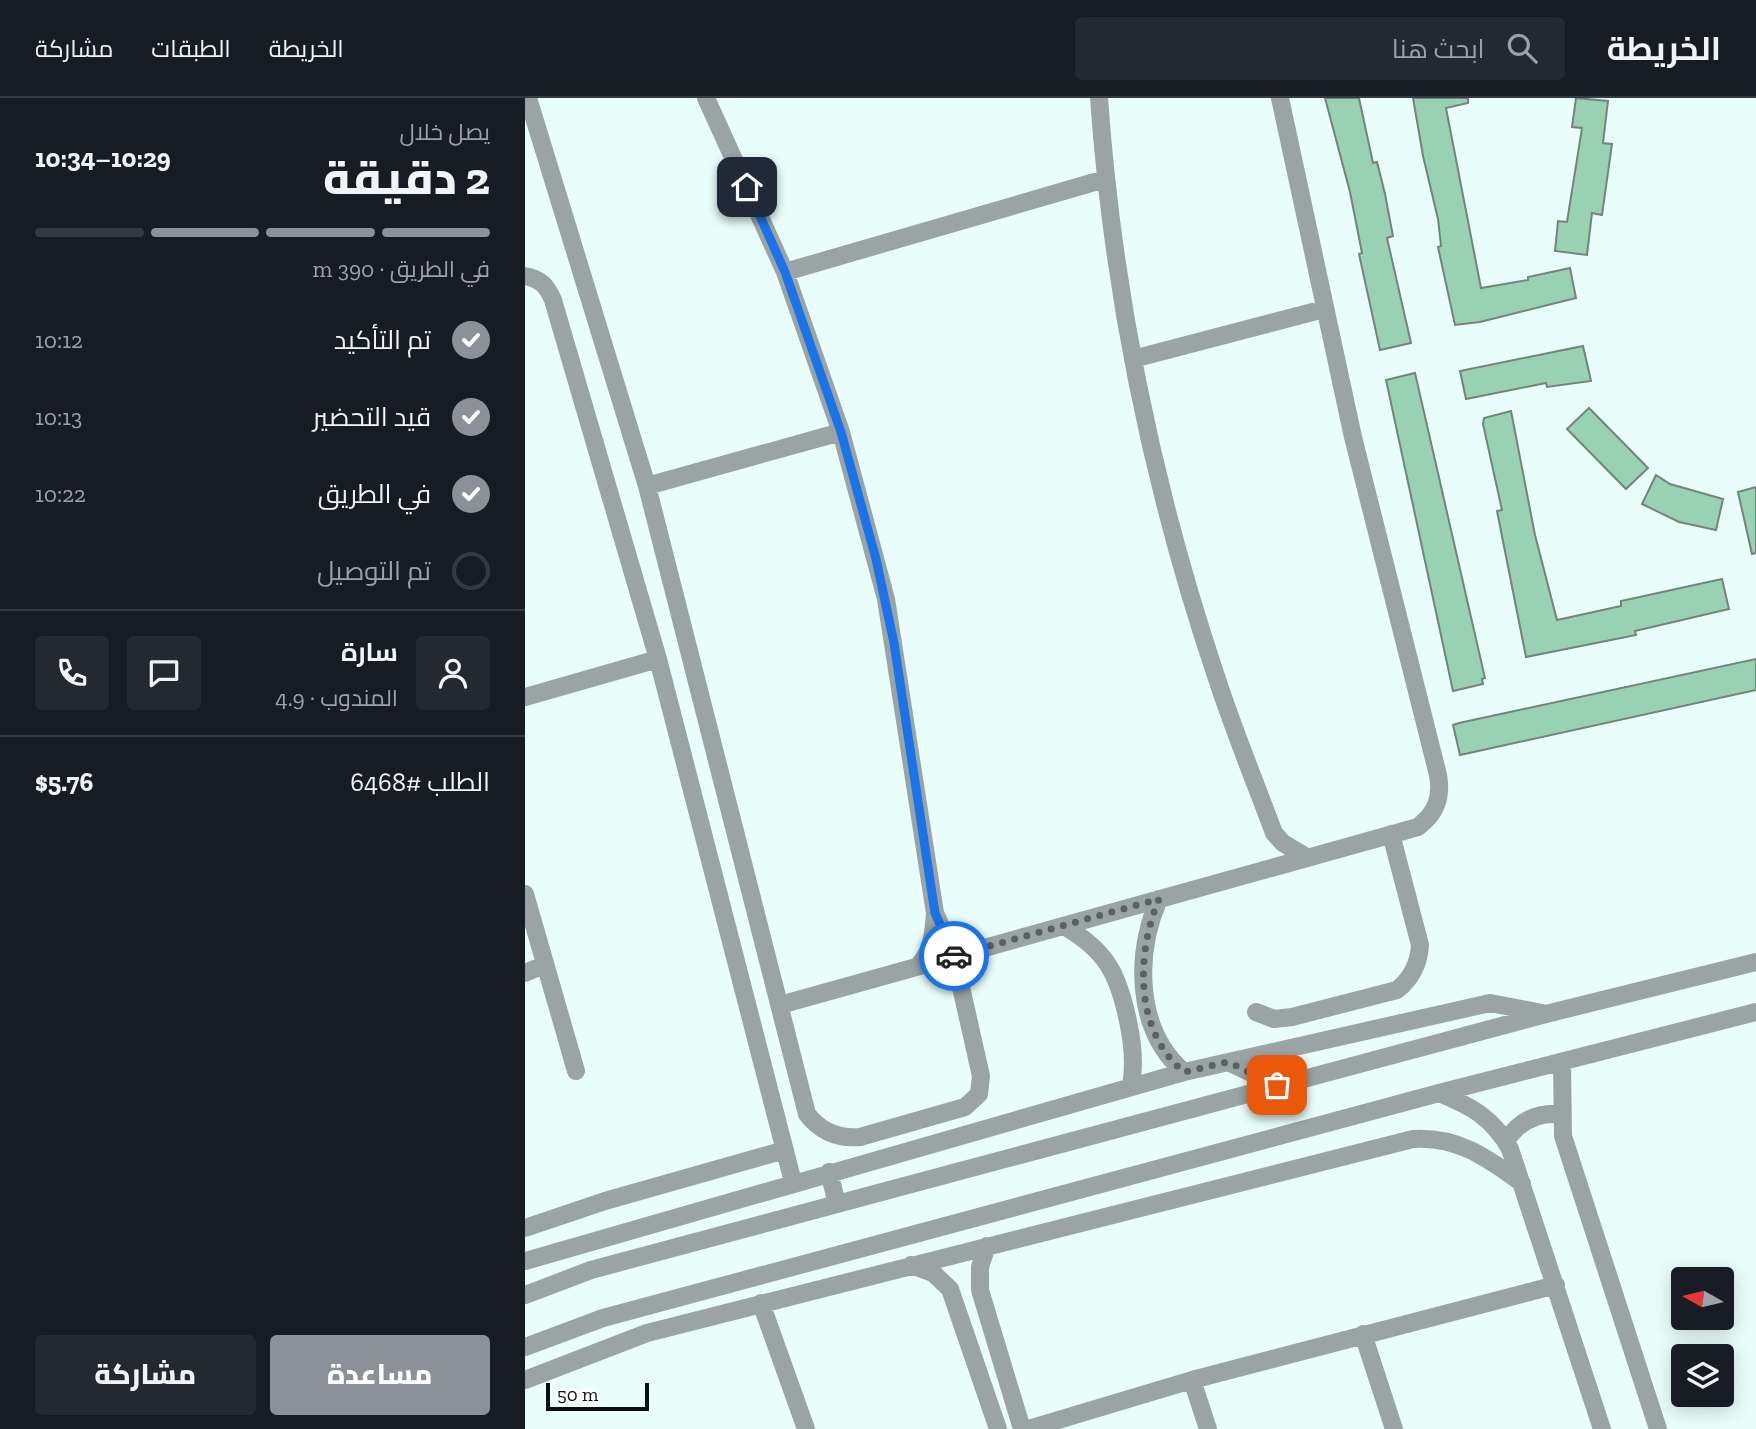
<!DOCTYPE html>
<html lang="ar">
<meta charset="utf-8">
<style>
body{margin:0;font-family:"Zilla Slab",Cairo,serif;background:#242831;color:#f1f3f6;direction:rtl;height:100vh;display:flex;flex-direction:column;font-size:26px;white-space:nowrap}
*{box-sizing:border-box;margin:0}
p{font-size:23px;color:#9ea1a6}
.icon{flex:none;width:38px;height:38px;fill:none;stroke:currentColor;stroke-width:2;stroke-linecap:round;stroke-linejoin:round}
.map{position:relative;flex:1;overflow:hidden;direction:ltr}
.side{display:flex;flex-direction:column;background:#171b24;width:525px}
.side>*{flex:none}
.needle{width:46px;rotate:278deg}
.fabs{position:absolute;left:1146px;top:1169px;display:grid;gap:14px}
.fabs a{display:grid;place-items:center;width:63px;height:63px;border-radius:7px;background:#171b24;box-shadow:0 4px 18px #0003;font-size:35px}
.scale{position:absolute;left:21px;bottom:18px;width:103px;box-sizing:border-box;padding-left:7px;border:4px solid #09100f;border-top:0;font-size:19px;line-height:24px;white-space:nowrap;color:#09100f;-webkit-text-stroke:5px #fff;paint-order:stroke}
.pin{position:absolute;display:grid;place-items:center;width:60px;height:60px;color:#fff;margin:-30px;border-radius:14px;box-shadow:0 4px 10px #0006}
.courier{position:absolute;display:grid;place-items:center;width:70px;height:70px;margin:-35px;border:5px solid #1a73e8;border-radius:50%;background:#fff;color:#222;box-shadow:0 2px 9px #0007}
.summary em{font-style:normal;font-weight:800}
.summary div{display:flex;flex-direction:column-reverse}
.summary{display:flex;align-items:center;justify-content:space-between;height:119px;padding:0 35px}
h1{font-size:46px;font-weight:800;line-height:52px}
.bar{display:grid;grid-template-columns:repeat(4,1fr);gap:10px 7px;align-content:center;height:84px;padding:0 35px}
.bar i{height:9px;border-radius:5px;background:#363941}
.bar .active{background:#8c9099}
.bar p{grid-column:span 4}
.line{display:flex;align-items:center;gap:18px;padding:0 35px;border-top:2px solid #363941}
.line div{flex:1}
.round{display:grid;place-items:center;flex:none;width:74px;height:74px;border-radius:7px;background:#242831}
ol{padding:0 35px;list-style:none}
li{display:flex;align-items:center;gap:21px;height:77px}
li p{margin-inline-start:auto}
li .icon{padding:7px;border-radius:50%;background:#8c9099;color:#fff;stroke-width:4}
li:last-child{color:#9ea1a6}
li i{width:38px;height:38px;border:4px solid #363941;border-radius:50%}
.action{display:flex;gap:14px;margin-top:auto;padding:14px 35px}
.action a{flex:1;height:80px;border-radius:7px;background:#8c9099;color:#fff;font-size:28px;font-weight:800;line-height:80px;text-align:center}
.action a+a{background:#242831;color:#f1f3f6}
header{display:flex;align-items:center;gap:42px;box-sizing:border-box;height:98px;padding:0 35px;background:#171b24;border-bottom:2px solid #363941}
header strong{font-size:33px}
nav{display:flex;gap:38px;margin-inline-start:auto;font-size:24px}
.search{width:490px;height:63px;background:#242831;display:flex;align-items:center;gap:18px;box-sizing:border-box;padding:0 24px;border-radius:7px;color:#9ea1a6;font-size:26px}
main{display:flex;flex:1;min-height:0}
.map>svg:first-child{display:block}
.building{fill:#99d1b3;stroke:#75847b;stroke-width:2}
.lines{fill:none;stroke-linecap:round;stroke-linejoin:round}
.minor{stroke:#9ba4a5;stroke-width:18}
.done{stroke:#576361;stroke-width:7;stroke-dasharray:0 12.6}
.route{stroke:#1a73e8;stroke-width:9}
</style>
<header>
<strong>الخريطة</strong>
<div class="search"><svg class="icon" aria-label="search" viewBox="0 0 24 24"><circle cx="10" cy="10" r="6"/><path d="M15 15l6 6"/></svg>ابحث هنا</div>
<nav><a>الخريطة</a><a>الطبقات</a><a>مشاركة</a></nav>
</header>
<main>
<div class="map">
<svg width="1231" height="1331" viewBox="0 0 1231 1331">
<rect width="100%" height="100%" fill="#e9fefa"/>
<path class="building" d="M800,0H834L848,65L852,64L860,96L868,138L862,140L886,245L855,252L834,156L837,155L825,94Z
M888,0H943V5L921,10L956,190L1003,182V179L1045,170L1051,200L955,224L930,227L913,149L916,148L913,121L898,58Z
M1051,0L1083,3L1078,45L1087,46L1077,117L1067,115L1062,157L1030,153L1033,123L1042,124L1057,30L1047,29Z
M1058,248L1066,283L1022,289L1021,285L941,301L935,273Z
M890,275L960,580L957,581L958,586L928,593L861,282Z
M1064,310L1123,370L1101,391L1042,331Z
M986,313L1010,437L1032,522L1096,508V503L1197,481L1204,511L1110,533L1111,537L1001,559L972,413L977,412L958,326L959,320Z
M1131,377L1145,386L1198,401L1191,432L1154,424L1117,406Z
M1231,389V455L1227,456L1213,394Z
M1231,561V592L935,657L928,627L934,625Z"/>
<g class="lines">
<path class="minor" d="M3,0L122,388L282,1016C295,1033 312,1041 335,1039L440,1009L454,996L456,978L429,858L410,815
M181,0L260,174L316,334L361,501L410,815C408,837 408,852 392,869
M574,0C588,197 629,394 692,581C709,633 730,684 749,735L758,745L783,760
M260,174L580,81
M0,178C16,181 22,188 28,202L133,561L268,1084
M608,261L799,211
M122,388L316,334
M0,599L133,561
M0,796L51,973
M634,801C610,856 610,932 659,974
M539,828C582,853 593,876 603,923C608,946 610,966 606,988
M0,875L19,867
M255,907L893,729C911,715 917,700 913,677L828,339L755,0
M731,914L749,921L767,919L872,892C887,880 894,866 895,847L866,736
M703,964L752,987
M1037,964L1038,1038L1133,1331
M914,995C946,1008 968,1020 985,1051L1077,1331
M981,1043C994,1023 1012,1014 1036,1016
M304,1074L312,1106
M0,1130L80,1103L260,1052
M462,1148L455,1169V1192L497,1331
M0,1163L659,974L965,905L1017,915
M386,1167L408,1175L425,1191L473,1331
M0,1197L66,1172L1021,916L1231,864
M236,1205L281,1331
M838,1236L869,1331
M0,1249L78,1220L914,995L1231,914
M0,1282L122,1235L888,1041C933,1038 962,1060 997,1085
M667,1282L683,1331
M503,1331L667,1282L1031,1187"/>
</g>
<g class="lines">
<path class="done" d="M429,858L634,801C611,856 609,933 659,974L703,964L752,987"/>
<path class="route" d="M222,89L260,174L316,334L351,461L369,545L410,815L429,858"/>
</g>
</svg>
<div class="fabs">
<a><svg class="needle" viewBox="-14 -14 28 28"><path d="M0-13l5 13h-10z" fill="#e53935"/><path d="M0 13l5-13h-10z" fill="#9ea1a6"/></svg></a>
<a><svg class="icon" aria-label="layers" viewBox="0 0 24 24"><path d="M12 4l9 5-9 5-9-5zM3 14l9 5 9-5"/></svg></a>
</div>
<div class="scale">50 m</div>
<div class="pin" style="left:752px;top:987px;background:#ea580c"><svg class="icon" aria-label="bag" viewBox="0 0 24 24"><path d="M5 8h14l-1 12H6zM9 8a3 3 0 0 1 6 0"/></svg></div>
<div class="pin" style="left:222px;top:89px;background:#1f2937"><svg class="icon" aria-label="home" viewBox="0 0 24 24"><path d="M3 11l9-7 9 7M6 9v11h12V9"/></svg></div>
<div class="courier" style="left:429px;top:858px"><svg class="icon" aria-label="car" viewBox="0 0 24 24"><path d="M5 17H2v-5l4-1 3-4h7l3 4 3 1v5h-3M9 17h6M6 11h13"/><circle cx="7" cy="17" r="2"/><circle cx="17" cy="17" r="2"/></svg></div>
</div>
<section class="side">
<div class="summary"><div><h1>2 دقيقة</h1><p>يصل خلال</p></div><em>10:29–10:34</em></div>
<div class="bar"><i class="active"></i><i class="active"></i><i class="active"></i><i></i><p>في الطريق · 390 m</p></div>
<ol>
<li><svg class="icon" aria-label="check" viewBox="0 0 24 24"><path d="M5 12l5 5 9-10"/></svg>تم التأكيد<p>10:12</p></li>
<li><svg class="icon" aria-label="check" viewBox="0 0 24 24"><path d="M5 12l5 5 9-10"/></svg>قيد التحضير<p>10:13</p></li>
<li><svg class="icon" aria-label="check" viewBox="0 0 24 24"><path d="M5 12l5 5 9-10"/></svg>في الطريق<p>10:22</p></li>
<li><i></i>تم التوصيل</li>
</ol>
<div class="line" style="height:126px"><a class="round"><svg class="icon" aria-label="person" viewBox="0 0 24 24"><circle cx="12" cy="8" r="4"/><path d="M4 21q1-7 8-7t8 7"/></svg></a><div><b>سارة</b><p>المندوب · 4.9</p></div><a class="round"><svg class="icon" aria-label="chat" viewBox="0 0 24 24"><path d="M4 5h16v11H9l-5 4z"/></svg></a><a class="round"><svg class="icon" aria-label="phone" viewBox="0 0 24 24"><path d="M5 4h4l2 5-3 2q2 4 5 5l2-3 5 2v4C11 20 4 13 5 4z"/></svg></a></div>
<div class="line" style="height:91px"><div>الطلب #6468</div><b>$5.76</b></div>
<div class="action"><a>مساعدة</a><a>مشاركة</a></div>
</section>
</main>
